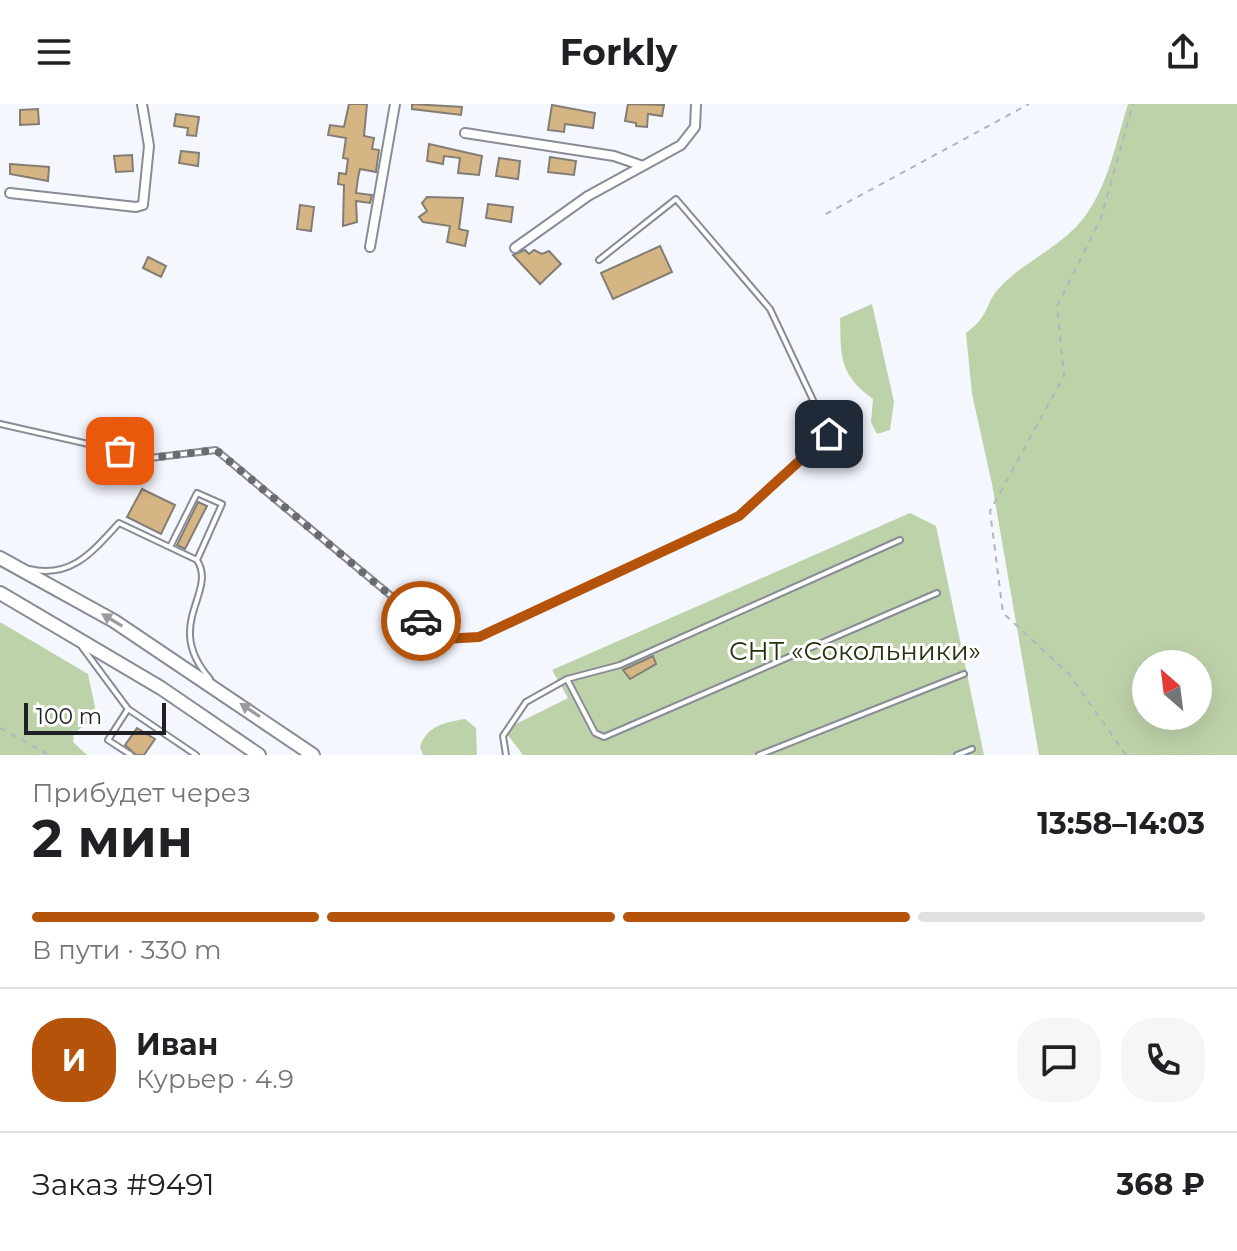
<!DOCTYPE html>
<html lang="ru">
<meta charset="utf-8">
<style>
body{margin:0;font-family:Montserrat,sans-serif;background:#f6f6f6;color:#202124;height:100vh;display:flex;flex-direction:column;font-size:30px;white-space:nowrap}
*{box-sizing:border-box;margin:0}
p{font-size:26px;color:#757577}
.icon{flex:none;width:44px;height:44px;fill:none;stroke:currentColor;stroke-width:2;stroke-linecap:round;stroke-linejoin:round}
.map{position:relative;height:651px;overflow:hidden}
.side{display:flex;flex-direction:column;background:#fff;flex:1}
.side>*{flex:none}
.needle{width:52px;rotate:332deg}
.fabs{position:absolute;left:1132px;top:546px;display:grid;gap:16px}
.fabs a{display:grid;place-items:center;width:80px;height:80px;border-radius:50%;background:#fff;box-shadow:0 8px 32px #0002;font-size:40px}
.scale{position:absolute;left:24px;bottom:20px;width:142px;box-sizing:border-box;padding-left:8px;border:4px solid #1f2024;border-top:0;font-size:22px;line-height:28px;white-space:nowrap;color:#1f2024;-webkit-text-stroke:6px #fff;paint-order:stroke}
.pin{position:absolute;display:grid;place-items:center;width:68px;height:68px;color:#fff;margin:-34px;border-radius:16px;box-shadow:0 4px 12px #0006}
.courier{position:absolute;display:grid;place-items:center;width:80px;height:80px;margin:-40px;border:6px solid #b45309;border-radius:50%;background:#fff;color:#222;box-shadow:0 2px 10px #0007}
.head em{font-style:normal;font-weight:700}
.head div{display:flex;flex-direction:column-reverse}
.head{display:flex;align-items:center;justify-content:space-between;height:136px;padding:0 32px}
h1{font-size:52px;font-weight:700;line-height:60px}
.bar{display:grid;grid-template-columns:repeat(4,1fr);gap:12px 8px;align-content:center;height:96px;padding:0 32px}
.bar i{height:10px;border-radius:6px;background:#e0e0e0}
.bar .selected{background:#b45309}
.bar p{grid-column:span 4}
.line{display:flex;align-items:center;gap:20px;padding:0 32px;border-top:2px solid #e0e0e0}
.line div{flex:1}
.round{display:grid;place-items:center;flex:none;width:84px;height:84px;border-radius:32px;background:#f6f6f6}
header{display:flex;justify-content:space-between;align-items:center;height:104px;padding:0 32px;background:#fff;font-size:36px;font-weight:700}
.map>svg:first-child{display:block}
.green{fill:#bed2aa;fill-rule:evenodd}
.building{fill:#d6b585;stroke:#837d74;stroke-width:2}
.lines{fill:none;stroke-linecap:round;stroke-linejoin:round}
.service-casing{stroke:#888c96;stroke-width:8}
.minor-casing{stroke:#888c96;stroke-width:12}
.trunk-casing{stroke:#888c96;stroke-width:16}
.path{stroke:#b3b5bb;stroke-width:2;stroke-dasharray:6 6;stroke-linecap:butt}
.service{stroke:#fff;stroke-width:4}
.minor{stroke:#fff;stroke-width:8}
.trunk{stroke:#fff;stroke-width:12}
.oneway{fill:#9a9b9c}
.done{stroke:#6a6b70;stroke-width:8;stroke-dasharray:0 14.4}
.route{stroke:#b45309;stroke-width:10}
.labels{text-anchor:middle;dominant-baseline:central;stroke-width:6;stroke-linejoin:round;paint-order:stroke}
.park-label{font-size:26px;fill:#22320c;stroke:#fff}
</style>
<header><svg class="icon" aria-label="menu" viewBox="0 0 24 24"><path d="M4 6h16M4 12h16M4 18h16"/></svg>Forkly<svg class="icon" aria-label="share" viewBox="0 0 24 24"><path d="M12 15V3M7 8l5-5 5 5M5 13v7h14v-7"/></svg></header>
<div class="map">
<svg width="1237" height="651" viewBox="0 0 1237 651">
<rect width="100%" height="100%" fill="#f4f7fe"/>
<path class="green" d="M1128,0H1237V651H1039L992,380L972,290L966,229C992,210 984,198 1002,181C1024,159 1053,146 1075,124C1106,93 1115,41 1128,0ZM1146,560H1198V612H1146Z
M872,200L894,298L890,326L877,330L871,318L873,295C839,270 841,254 840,214Z
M910,409L936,422L984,651H523L504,626L568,594L552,566Z
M0,518L88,570L96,608L91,617L74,629L73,638L87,651H0Z
M465,615L476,624L477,651H423L420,643C426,622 446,618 465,615Z"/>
<path class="building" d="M349,0H367L364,32L374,34L372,45L379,46L376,68L360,65L358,74L356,89L372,91L370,99L356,97L357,118L343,122L344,81L338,80L339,69L346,70L348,55L343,54L346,34L328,31L330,21L344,23Z
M412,0L462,3L461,11L412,5Z
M628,0L664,1L662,12L648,10L647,23L636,22V19L625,17Z
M552,1L595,9L593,24L565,20L564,28L548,26Z
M38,5L39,20L20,21V6Z
M176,10L199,13L196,32L187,31L188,24L174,22Z
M429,40L482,52L479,71L458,69L460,54L444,52L443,60L427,57Z
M181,47L199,49L198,62L179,59Z
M132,51L133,67L116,68L114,52Z
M550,53L576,57L574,71L548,68Z
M499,54L520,57L518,75L496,72Z
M10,60L49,63L48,77L10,70Z
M427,93L463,94L459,125L468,127L465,142L447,138L450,122L423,118L419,113L427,107L422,99Z
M488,100L513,103L511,118L486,114Z
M300,101L314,103L311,127L297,125Z
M660,142L672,168L613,195L601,169Z
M525,146L529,150L534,146L542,150L549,147L561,160L540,180L513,151Z
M148,153L166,162L161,173L143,164Z
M142,385L175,401L161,430L127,413Z
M198,398L207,402L185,445L177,441Z
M653,552L656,560L630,575L623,566Z
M137,624L155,635L144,651H136L125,641Z"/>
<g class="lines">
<g class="service-casing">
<path id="service" d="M0,320L150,354L216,346L443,535L479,533L739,412L829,330L770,205L676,95L599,156
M170,443L197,389L222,400L197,456
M29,465C72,475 93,447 119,419L197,456C218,489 162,520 210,575
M82,543L128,605L196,651
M567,575L595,629L604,633L937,489
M128,605L108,636L131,651
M506,651L503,632L526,598L567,575L620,561L900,436
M759,651L964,570
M957,651L972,645"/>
</g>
<g class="minor-casing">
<path id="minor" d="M465,29L614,52L640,61
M10,89L136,103L143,101L149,42L142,0
M370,143L395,0
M515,144L588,92L681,41L695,23L696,0"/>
</g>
<g class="trunk-casing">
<path id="trunk" d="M0,454L114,517L313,651
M0,489L161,584L259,651"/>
</g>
<path class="path" d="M826,110L1029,0
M0,624L49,651
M1126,651L1069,570L1003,509L990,407L1064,272L1057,202L1101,114L1133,0"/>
<use href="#service" class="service"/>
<use href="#minor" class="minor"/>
<use href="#trunk" class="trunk"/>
</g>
<defs><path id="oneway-solid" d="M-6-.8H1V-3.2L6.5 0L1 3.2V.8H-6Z" transform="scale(2)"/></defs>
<g class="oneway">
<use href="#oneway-solid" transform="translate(112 516) rotate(-149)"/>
<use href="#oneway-solid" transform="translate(250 606) rotate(-146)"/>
</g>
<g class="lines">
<path class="done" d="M120,347L150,354L216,346L421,517"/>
<path class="route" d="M421,517L443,535L479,533L739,412L829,330"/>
</g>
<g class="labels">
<g class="park-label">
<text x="855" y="547">СНТ «Сокольники»</text>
</g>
</g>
</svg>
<div class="fabs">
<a><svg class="needle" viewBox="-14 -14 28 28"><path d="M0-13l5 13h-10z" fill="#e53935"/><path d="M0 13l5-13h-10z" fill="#757577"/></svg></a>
</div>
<div class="scale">100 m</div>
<div class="pin" style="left:120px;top:347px;background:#ea580c"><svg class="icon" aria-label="bag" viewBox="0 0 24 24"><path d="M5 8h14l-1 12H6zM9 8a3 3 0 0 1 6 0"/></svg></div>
<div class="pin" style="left:829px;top:330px;background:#1f2937"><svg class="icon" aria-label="home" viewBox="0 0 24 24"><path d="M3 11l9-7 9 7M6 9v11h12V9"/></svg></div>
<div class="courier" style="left:421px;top:517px"><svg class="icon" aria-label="car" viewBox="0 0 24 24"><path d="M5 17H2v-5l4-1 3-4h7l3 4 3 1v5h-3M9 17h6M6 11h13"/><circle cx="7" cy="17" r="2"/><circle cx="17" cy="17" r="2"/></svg></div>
</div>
<section class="side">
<div class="head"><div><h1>2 мин</h1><p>Прибудет через</p></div><em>13:58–14:03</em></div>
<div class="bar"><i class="selected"></i><i class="selected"></i><i class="selected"></i><i></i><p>В пути · 330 m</p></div>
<div class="line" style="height:144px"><b class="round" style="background:#b45309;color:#fff">И</b><div><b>Иван</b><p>Курьер · 4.9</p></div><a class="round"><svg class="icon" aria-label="chat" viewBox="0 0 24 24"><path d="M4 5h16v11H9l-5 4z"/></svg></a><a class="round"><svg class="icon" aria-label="phone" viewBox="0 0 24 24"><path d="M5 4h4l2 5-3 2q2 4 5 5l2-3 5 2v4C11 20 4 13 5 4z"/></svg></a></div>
<div class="line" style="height:104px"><div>Заказ #9491</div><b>368 ₽</b></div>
</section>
